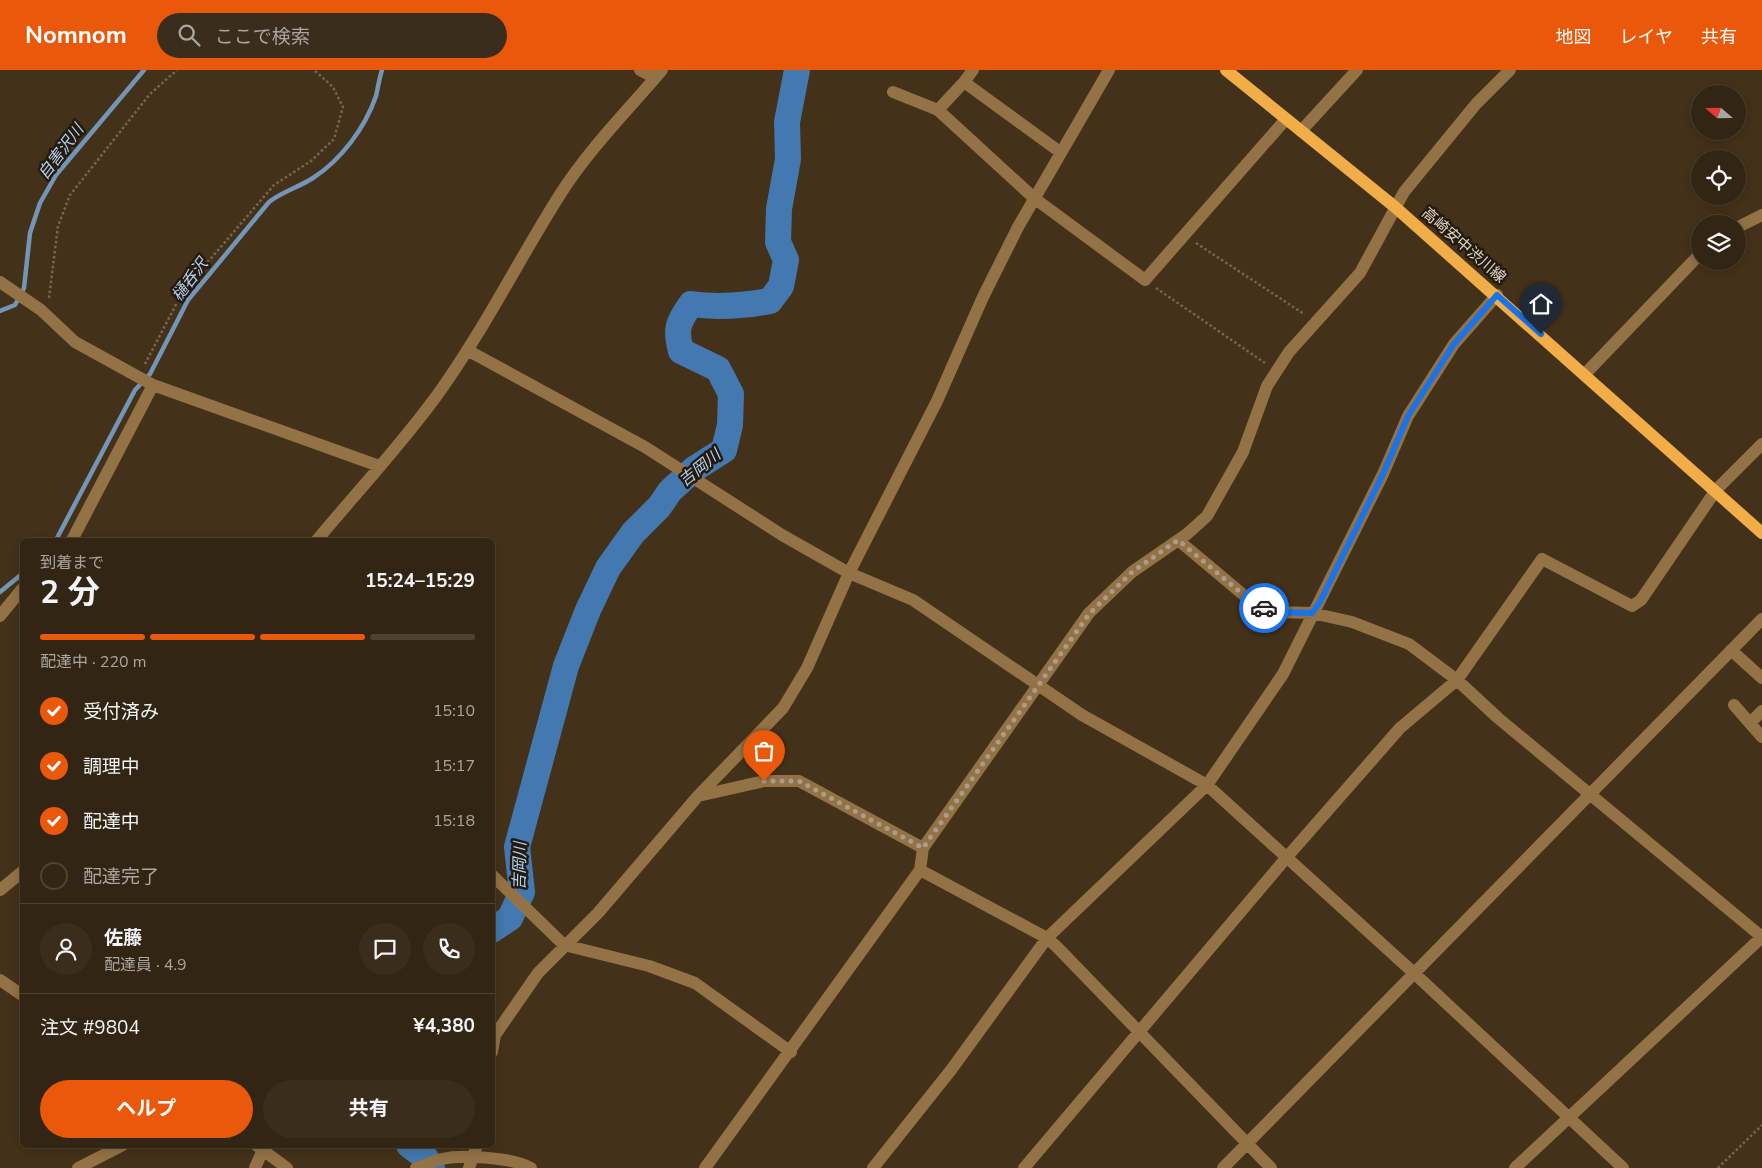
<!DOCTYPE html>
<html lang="ja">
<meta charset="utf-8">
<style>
body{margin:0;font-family:"Nunito Sans","Noto Sans JP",sans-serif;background:#3b2d1c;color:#f1f3f6;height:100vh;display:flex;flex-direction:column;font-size:19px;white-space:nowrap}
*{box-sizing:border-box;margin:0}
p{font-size:16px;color:#a9a5a0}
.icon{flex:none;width:28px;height:28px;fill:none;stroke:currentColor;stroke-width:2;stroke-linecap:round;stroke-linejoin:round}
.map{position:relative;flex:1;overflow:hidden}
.sheet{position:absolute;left:20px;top:468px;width:475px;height:610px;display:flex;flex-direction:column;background:#332513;border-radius:8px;box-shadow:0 2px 12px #0003,0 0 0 1px #4e4233}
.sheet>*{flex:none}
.needle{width:32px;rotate:290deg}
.buttons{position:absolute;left:1691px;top:15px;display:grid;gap:10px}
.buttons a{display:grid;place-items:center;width:55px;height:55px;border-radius:50%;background:#332513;box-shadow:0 2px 12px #0003,0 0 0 1px #4e4233;font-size:25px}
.pin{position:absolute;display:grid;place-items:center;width:42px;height:42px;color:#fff;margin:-51px -21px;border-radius:50% 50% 50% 0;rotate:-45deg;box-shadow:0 0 5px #0007}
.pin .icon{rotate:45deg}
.courier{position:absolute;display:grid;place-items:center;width:50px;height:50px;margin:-25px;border:4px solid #1a73e8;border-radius:50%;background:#fff;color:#222;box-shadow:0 1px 6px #0007}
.head em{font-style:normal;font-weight:700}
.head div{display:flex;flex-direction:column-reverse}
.head{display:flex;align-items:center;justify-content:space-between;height:85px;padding:0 20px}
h1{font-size:32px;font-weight:700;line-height:38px}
.bar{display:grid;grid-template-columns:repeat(4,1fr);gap:8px 5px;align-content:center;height:60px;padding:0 20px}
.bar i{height:6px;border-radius:4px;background:#4e4233}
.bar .active{background:#ea580c}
.bar p{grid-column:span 4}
.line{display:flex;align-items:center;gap:12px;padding:0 20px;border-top:1px solid #4e4233}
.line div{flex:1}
.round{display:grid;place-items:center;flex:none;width:52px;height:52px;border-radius:26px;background:#3b2d1c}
ol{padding:0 20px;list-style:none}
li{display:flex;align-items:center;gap:15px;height:55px}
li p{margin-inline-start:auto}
li .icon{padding:5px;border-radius:50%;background:#ea580c;color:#fff;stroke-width:4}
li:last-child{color:#a9a5a0}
li i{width:28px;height:28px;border:2px solid #4e4233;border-radius:50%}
.button{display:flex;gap:10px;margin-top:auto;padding:10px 20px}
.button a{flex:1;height:58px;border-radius:30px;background:#ea580c;color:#fff;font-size:20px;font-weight:700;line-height:58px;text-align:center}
.button a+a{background:#3b2d1c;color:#f1f3f6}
header{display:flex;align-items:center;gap:30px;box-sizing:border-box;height:70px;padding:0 25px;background:#ea580c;color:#fff}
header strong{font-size:24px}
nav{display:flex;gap:28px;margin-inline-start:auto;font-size:18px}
.search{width:350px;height:45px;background:#3b2d1c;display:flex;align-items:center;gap:12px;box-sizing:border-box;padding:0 18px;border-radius:28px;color:#a9a5a0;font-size:19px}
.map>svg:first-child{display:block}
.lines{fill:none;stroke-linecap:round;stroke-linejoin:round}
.stream{stroke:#7395b7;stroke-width:4.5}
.river{stroke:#4379b0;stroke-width:26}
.path{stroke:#776651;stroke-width:2.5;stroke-dasharray:2.5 2.5;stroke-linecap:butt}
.minor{stroke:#937346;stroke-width:12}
.major{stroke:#f0ad48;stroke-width:12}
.done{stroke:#ab9c8b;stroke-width:5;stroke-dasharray:0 9}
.route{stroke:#1a73e8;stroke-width:6}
.labels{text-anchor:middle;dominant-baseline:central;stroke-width:5;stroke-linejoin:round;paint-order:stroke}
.street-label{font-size:15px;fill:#e2d6c8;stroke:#241b10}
.water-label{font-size:16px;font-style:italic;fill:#b4d1f0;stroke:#241b10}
</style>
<header>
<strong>Nomnom</strong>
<div class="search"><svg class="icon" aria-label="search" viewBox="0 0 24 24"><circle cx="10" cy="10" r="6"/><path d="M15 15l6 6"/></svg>ここで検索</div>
<nav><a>地図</a><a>レイヤ</a><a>共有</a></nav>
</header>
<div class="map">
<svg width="1762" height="1098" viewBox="0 0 1762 1098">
<rect width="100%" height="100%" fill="#443119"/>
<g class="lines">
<path class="stream" d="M0,241L15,235L24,218L30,163L40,133L56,105L144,0
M56,470L135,320L150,304L188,230L269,132C282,122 299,117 313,108C341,90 365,58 376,26C378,18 379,9 382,0
M0,522L22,504"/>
<path class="river" d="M492,860L510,848L522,822L517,777L566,596L588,540L608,498L633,463L659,437L670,421L694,399L724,380L730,355L731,324L718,299L681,281C675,259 678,252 691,234C719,238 743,236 770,231L781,216L786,190L778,172L779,139L788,89L787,52L797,0
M409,1075L425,1087L432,1098"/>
<path class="path" d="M1196,173L1304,244
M1156,218L1265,293
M49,228L58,156L70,125L150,24L177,0
M145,294L183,221L274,115L311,91L334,69L343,37L333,17L314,0
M1718,1098L1762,1055"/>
<path class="minor" d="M640,0L655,8
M973,0L964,12L1060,82
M893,22L938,40L1034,128L1145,210L1286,49
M938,40L964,12
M1301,61L1357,0
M1738,157L1762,145
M0,212L41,240L75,272L153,315L379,396
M467,280L645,377L782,465L849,503L913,530L1082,645L1207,715L1415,904L1623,1098
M1585,304L1700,184
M72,470L153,315
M317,470C357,422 401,375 438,324C484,260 519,189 561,123C590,78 627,41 662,0
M1178,470L1252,532L1275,542L1312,543L1352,552L1409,574L1457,610L1498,648L1762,867L1515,1098
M0,546L22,519
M1731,580L1762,608
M1734,635L1762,667
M1750,653L1762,641
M698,726L764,711H799L923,778
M920,800L1047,868L1057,877L1271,1098
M492,805L564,875L649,896L695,913L791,982
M0,820L22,802
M0,910L22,925
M492,982L495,965L538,903L598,843L698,726L783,638L807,598L849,503L937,331L983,227L1018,157L1109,0
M256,1075L287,1098
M78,1098L123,1075
M255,1098L265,1075
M416,1098C425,1095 434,1091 442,1089C462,1084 515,1088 531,1098
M469,1098L477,1075
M705,1098L920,800L923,778L1089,543L1132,502L1187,464L1207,446L1243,382L1267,316L1289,282L1360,203L1404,122L1476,34L1510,0
M873,1098L951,1000L1047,868L1207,715L1283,604L1383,404L1408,346L1454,274L1497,225
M1024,1098L1287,787L1400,658L1457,610L1542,489L1632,536L1641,530L1716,420L1762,374
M1223,1098L1762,549"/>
<path class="major" d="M1226,0L1395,137L1762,463"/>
</g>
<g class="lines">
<path class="done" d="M764,711H799L923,778L1089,544L1132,502L1178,470L1252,532L1264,538"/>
<path class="route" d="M1264,538L1275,542L1312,543L1320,532L1383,404L1408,346L1454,274L1497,225L1541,264"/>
</g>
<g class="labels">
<g class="street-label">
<text transform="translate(1464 175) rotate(41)">高崎安中渋川線</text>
</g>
<g class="water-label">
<text transform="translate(61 82) rotate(-53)">自害沢川</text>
<text transform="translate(190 210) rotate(-53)">樋呑沢</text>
<text transform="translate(700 398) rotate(-39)">吉岡川</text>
<text transform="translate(520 796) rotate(-89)">吉岡川</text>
</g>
</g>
</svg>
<div class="buttons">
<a><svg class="needle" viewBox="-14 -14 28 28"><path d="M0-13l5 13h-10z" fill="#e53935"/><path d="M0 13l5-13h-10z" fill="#a9a5a0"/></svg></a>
<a><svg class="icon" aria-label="locate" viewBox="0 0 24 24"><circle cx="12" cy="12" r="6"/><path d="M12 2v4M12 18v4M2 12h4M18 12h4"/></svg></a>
<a><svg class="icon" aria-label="layers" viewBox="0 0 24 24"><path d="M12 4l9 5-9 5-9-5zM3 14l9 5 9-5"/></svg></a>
</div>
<div class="pin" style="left:764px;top:711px;background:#ea580c"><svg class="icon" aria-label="bag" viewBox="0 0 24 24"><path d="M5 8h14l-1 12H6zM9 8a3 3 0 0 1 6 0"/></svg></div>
<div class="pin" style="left:1541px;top:264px;background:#1f2937"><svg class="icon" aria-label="home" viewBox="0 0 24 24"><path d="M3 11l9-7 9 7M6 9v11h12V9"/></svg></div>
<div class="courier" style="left:1264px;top:538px"><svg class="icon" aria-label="car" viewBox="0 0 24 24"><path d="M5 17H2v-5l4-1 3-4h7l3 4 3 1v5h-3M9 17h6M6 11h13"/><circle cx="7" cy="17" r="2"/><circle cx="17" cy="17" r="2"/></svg></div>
<section class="sheet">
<div class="head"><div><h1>2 分</h1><p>到着まで</p></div><em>15:24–15:29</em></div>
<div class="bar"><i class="active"></i><i class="active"></i><i class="active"></i><i></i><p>配達中 · 220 m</p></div>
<ol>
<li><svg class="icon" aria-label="check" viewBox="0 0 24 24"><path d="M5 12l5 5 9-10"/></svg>受付済み<p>15:10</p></li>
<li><svg class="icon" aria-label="check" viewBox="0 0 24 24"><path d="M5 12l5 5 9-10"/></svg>調理中<p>15:17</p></li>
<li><svg class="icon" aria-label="check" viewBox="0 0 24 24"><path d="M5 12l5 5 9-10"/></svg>配達中<p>15:18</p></li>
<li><i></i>配達完了</li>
</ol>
<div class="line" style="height:90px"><a class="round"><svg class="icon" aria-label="person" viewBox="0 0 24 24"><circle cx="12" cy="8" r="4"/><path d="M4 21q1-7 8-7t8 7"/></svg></a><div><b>佐藤</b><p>配達員 · 4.9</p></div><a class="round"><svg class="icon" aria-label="chat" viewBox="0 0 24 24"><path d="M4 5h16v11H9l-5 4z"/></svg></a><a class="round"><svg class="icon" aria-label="phone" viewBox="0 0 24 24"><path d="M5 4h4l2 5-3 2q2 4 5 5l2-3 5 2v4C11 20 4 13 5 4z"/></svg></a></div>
<div class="line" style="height:65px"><div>注文 #9804</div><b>¥4,380</b></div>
<div class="button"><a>ヘルプ</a><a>共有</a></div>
</section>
</div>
